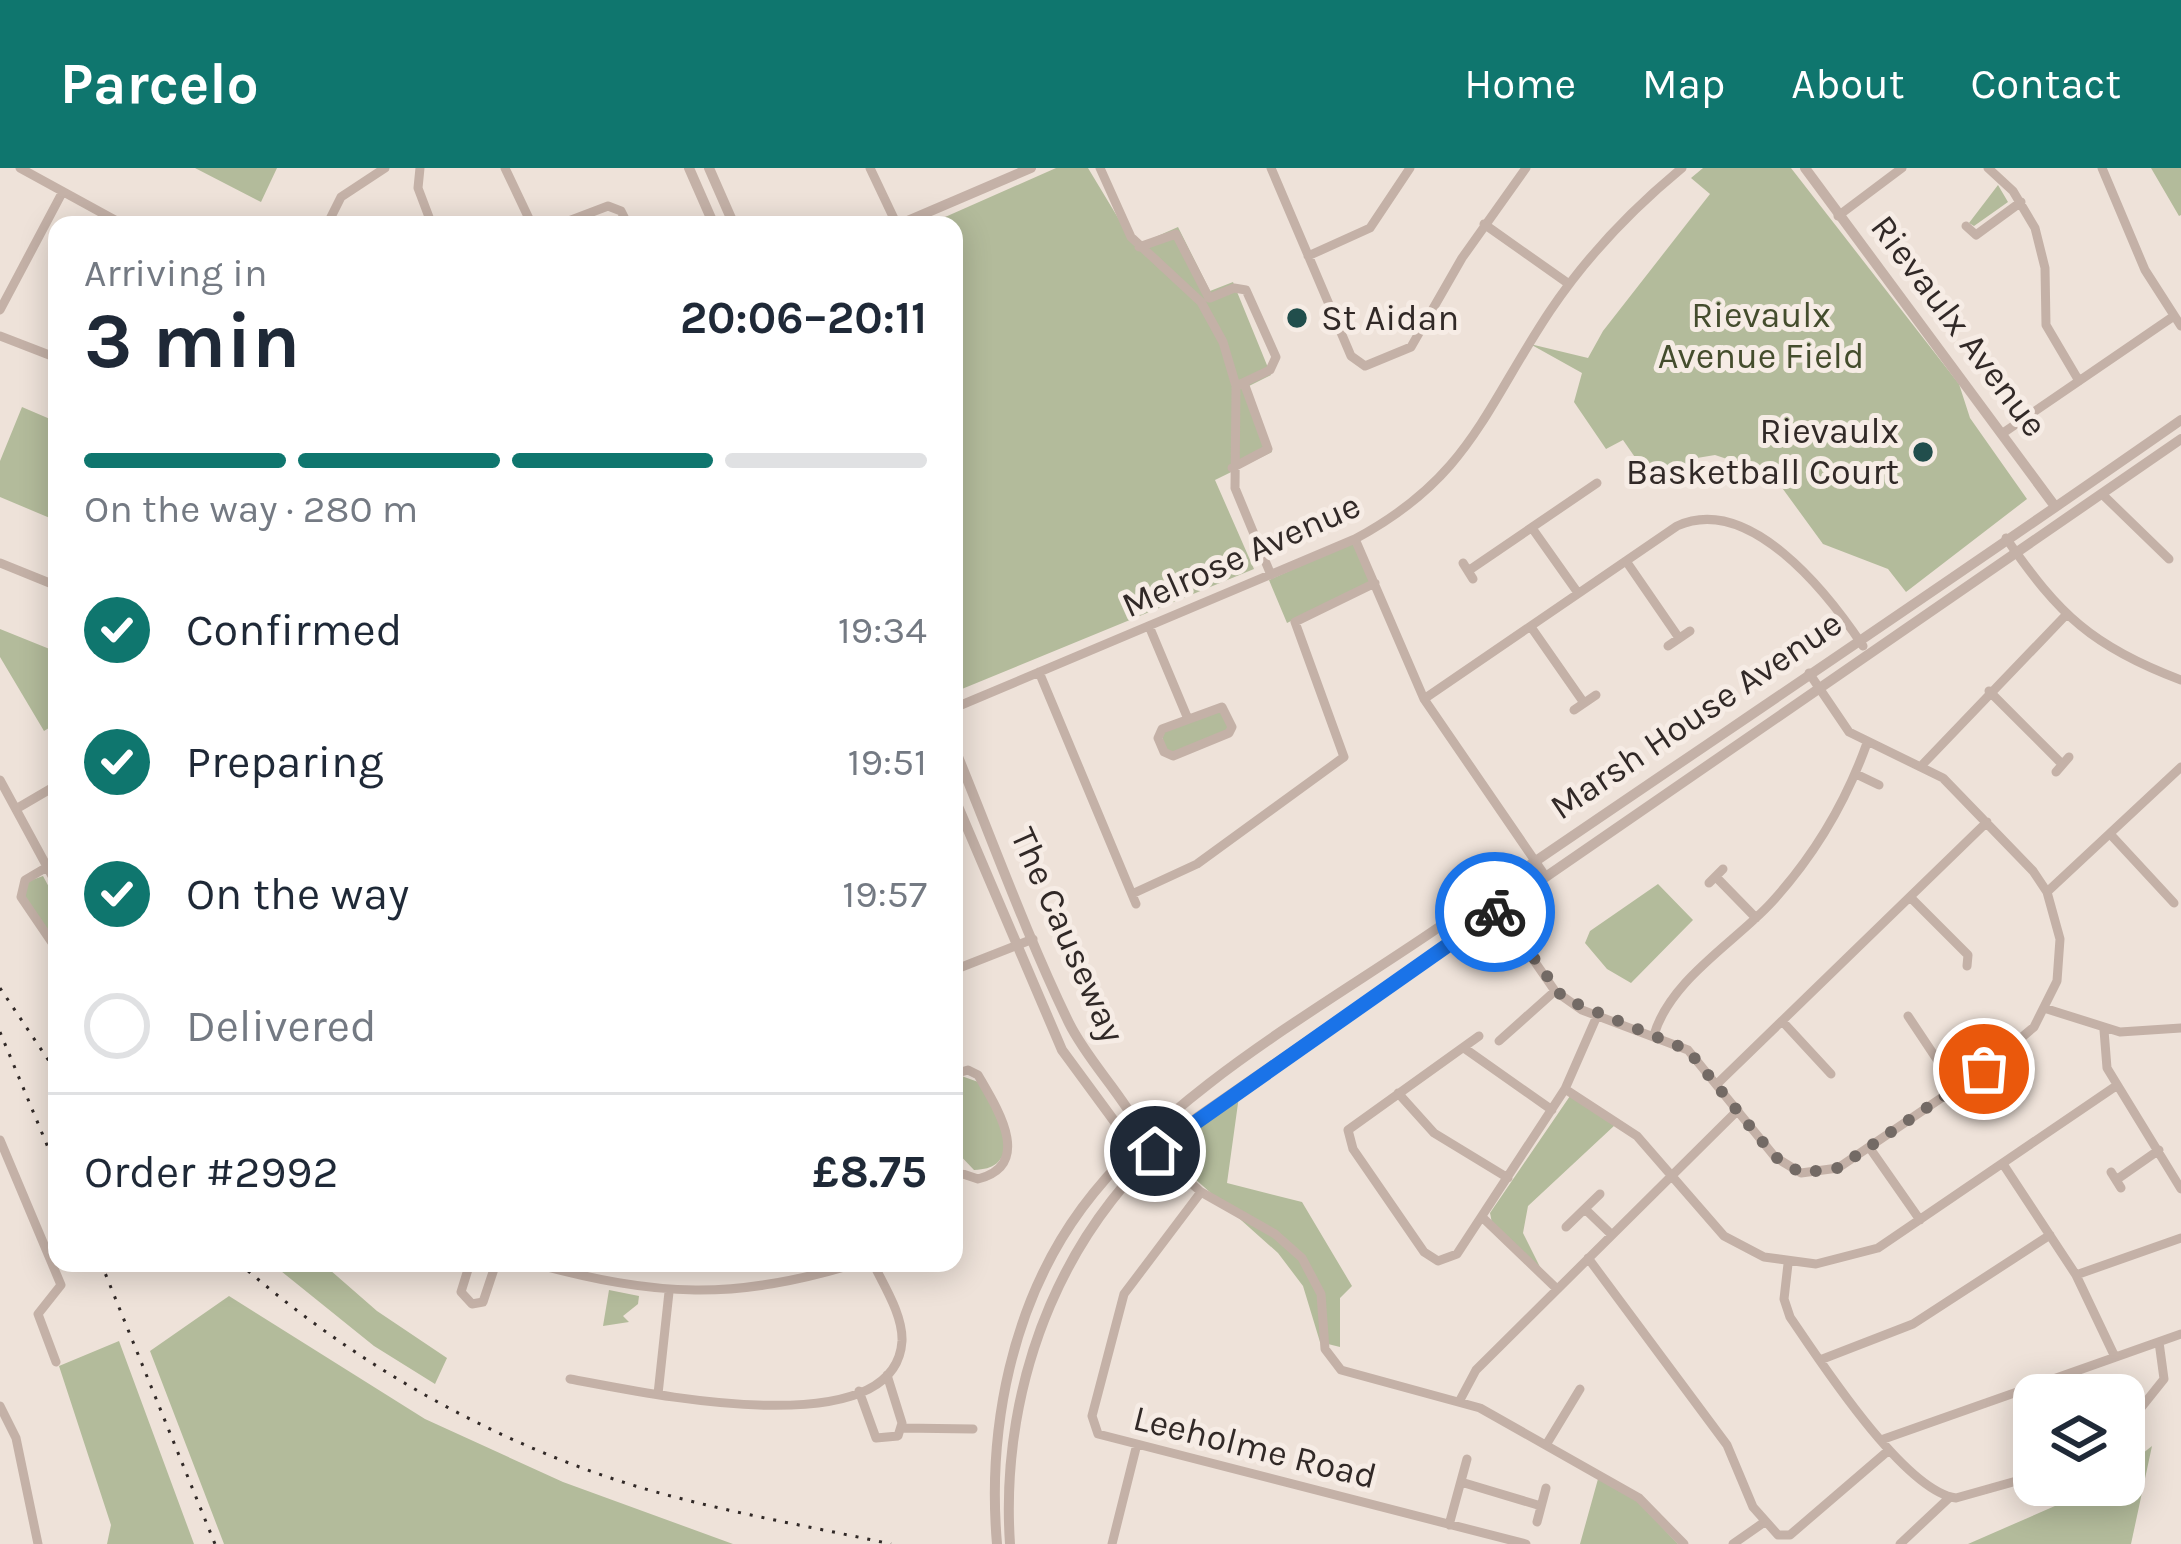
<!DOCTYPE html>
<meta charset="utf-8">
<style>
body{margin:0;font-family:Karla,sans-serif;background:#f6f6f7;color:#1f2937;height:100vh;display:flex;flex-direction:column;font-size:45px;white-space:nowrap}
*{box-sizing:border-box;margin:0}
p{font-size:39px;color:#747a83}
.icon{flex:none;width:66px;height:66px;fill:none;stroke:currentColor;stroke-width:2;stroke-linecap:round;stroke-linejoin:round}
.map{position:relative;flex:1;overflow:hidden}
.panel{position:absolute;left:48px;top:48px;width:915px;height:1056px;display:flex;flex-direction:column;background:#fff;border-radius:24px;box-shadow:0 6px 30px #0003}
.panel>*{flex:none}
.buttons{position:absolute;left:2013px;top:1206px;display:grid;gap:24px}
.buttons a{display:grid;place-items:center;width:132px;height:132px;border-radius:24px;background:#fff;box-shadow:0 6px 30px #0003;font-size:60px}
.pin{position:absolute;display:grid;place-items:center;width:102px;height:102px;color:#fff;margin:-51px;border:6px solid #fff;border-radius:50%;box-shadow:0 3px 12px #0007}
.courier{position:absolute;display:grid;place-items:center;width:120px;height:120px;margin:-60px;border:9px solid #1a73e8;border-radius:50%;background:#fff;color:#222;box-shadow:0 3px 15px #0007}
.headline em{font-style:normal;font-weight:700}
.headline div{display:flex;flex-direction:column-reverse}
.headline{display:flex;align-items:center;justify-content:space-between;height:204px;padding:0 36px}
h1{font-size:78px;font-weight:700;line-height:90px}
.bar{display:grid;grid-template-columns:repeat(4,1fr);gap:18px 12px;align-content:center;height:144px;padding:0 36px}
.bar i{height:15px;border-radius:9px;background:#e0e1e3}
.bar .selected{background:#0f766e}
.bar p{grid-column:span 4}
.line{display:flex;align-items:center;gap:30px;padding:0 36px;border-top:3px solid #e0e1e3}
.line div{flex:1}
ol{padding:0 36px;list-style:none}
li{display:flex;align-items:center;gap:36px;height:132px}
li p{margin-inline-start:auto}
li .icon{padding:12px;border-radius:50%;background:#0f766e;color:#fff;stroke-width:4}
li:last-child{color:#747a83}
li i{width:66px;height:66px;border:6px solid #e0e1e3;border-radius:50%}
header{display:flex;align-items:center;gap:72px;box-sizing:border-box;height:168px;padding:0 60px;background:#0f766e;color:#fff}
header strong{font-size:57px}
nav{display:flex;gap:66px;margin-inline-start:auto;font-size:42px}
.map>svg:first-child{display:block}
.green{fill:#b3bb9b}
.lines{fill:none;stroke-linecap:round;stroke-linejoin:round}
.minor{stroke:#c4b1a7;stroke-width:9}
.tertiary{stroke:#c4b1a7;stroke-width:10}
.rail{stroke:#312927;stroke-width:3;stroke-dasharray:3 9;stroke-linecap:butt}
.done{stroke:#736a65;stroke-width:12;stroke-dasharray:0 21.6}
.route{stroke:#1a73e8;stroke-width:15}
.poi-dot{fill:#214e4c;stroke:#f6ece5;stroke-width:4.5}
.labels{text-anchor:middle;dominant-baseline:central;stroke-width:10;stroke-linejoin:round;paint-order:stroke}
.park-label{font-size:36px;fill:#444d2d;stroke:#f6ece5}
.poi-label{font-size:36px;fill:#312927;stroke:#f6ece5;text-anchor:start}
.street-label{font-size:36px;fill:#312927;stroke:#f6ece5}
</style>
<header>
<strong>Parcelo</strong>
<nav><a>Home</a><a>Map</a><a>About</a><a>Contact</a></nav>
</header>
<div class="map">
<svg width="2181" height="1376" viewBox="0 0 2181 1376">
<rect width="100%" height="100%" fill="#eee2d9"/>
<path class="green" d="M195,0H277L261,34Z
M1056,0H1088L1135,78L1178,59L1210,123L1233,114L1271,207L1249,218L1272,284L1215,312L1254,401L957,523L954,57H927Z
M1703,0H1791L1959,216L1970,250L2027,331L1906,424L1888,401L1823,376L1772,306L1715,287L1697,290L1693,302L1657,321L1623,272L1606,281L1574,234L1582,205L1530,176L1588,190L1603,163L1710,26L1691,10Z
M2151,0H2181V47L2179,48Z
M1998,17L2008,34L1974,58L1969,55Z
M22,239L57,254V353L0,329V293Z
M1353,375L1371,413L1287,455L1269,412Z
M0,461L57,484V555L44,563L0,489Z
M1222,539L1232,563L1168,588L1160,563Z
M43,708L57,734V776L23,727L29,713Z
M1658,716L1693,752L1631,815L1607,801L1585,775L1590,763Z
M956,906L981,915L1008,975C1001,995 995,1001 974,1002L954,981Z
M1239,928L1227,1015L1302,1034L1352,1118L1340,1130V1179L1320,1174L1303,1118L1278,1085L1175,993L1172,980Z
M1570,928L1615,957L1528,1038L1523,1065L1543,1105L1492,1055L1490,1045Z
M271,1095H322L377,1143L447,1190L435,1216L374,1178Z
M609,1122L639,1128L638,1136L623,1148L629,1154L603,1158Z
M229,1128L425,1251L563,1314L733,1376H224L150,1183Z
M119,1173L194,1376H107L111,1357L59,1198Z
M2152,1278L2131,1376H1968L2103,1317H2124V1300Z
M1598,1311L1636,1332L1678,1376H1580Z"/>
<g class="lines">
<path class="minor" d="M20,0L124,57
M420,0L418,20L432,57
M505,0L532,57
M870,0L897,57
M1100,0L1131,69L1201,134L1223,174L1236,218L1235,320L1271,407
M1271,0L1351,188L1365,198L1411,179L1462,90L1526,0
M1988,0L2013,23L2035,60L2045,100L2046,157L2079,213
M2102,0L2145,102L2181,158
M1838,48L1902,0
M1484,56L1569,116
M327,57L341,29L385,0
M558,57L608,38L621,43L628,57
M1966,58L1976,67L2021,34
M1139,79L1176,66L1209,130
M1308,88L1370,60L1410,0
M1210,130L1234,120L1246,122L1276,189L1270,202L1236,218
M0,142L62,25
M0,168L57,190
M2003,265L2174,148
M1232,300L1268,281L1244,215
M2103,327L2169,391
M1532,360L1578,425
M2006,370C2059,447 2093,479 2181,512
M1355,371L1424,531L1546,709
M1626,393L1679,470
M0,395L57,418
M1463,395L1473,411
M1468,403L1597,315
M1149,458L1188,551
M1531,459L1584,535
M1668,478L1690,463
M1039,504L1136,736
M1989,523L2062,596
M1424,531L1677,358C1749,325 1827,424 1863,478
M1222,539L1232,559L1229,565L1173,588L1164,584L1158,570L1162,561Z
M954,540L1355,371C1469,310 1484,242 1550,143C1587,88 1631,42 1682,0
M1574,542L1596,527
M1923,596L2065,448
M2056,604L2069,589
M1856,606L1879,617
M0,612L57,717
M16,641L57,617
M2111,667L2174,735
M47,699L25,712L21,729L57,782
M1716,709L1756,750
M1709,715L1723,701
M2047,724L2181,599
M1132,726L1197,696L1344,589L1295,454L1375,415
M1488,726L1555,823L1582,842L1688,882L1775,989L1801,1005L1838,1000L1984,901L2034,859L2057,813L2060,771L2047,724L2033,703L1943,610L1849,564L1809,505
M1910,729L1968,787L1967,798
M954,802L1033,771
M2047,841L2120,864L2181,860
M1908,848L1956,920
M1782,853L1831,906
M2104,862L2107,900L2181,1021
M1654,867C1670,812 1734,775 1771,735C1814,688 1846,634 1867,575
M1479,868L1348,962L1353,981L1424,1084L1438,1093L1457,1086L1565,921L1597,848
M1499,873L1555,823
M1464,880L1552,942
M954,906L968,902L978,907C997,940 1034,996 978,1011L960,1005L954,996
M1717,916L1987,654
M1565,921L1637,968L1724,1068L1764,1089L1816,1096L1878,1080L2116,918
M1398,925L1434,965L1508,1010
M0,972L61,1117L38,1146L56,1194
M1869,979L1920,1052
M1155,983L1201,1024L1275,1066L1302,1090L1321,1126L1325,1181L1341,1202L1480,1240L1639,1330L1684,1376
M2003,996L2076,1107L2115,1189
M2111,1004L2121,1020
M2116,1012L2159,982
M1201,1024L1124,1126L1092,1248L1098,1266L1526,1376
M1585,1041L1612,1067
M1482,1049L1557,1121
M1566,1059L1600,1026
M1588,1090L1727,1277L1753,1339L1778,1367H1790L1889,1282
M470,1095L461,1124L472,1136L483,1134L496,1095
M532,1095C658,1129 733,1133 858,1095
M1788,1096L1784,1131L1790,1149C1820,1193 1904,1323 1956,1330L2034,1308
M2076,1107L2181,1070
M1820,1192L1913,1156L2050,1067
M570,1211C633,1222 895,1282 902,1173C903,1147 884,1118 873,1095
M859,1223L876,1270L898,1268L902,1255L887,1207
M658,1226L669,1124
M1460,1232L1476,1202L1738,942
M0,1238L16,1270L38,1376
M902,1260L973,1261
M2124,1261L2164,1211L2159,1174
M1881,1272L2181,1166
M1546,1277L1580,1221
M1461,1314L1541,1338
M1537,1354L1546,1320
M1449,1357L1467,1291
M1112,1376L1137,1276
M1733,1376L1763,1355
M1900,1376L1949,1330"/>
<path class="tertiary" d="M689,0L714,57
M709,0L734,57
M1805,0L2054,337
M898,57L1031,0
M954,579C992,671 1026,766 1069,855C1090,897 1127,930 1144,972
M954,629L1062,882L1123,965L1142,969
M997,1376C987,1260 1012,1135 1082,1040C1169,922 1325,838 1445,755C1690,587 1938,422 2181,252
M1010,1376C999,1213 1065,1045 1199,948L2181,271"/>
<path class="rail" d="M0,820L57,905
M0,864L57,1001
M101,1095L215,1376
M239,1095C354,1196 495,1276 642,1320C724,1344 808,1358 891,1376"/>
</g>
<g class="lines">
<path class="done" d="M1495,744L1499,742L1563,830L1688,882L1774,988L1801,1005L1838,1000L1984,901"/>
<path class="route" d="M1155,983L1495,744"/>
</g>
<g class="poi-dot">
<circle cx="1297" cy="150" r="12"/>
<circle cx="1923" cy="284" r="12"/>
</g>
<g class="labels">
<g class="park-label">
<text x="1761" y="147">Rievaulx<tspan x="1761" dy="41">Avenue Field</tspan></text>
</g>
<g class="poi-label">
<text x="1321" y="150">St Aidan</text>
<text x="1899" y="263" text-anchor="end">Rievaulx<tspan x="1899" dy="41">Basketball Court</tspan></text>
</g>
<g class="street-label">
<text transform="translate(1959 158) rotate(53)">Rievaulx Avenue</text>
<text transform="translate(1241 387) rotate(-24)">Melrose Avenue</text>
<text transform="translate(1696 547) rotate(-34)">Marsh House Avenue</text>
<text transform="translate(1068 767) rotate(66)">The Causeway</text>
<text transform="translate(1255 1279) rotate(14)">Leeholme Road</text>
</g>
</g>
</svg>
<div class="buttons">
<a><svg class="icon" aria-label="layers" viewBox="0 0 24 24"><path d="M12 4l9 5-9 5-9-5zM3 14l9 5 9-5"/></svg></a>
</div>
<div class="pin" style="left:1984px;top:901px;background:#ea580c"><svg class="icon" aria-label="bag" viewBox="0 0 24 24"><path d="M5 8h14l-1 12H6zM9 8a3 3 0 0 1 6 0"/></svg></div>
<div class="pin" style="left:1155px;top:983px;background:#1f2937"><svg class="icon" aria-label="home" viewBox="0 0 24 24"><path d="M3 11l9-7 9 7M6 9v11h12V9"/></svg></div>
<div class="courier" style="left:1495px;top:744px"><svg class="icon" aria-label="bike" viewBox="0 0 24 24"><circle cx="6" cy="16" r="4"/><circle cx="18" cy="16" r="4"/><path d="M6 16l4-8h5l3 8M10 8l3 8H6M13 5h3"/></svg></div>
<section class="panel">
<div class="headline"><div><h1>3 min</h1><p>Arriving in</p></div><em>20:06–20:11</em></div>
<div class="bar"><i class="selected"></i><i class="selected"></i><i class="selected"></i><i></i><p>On the way · 280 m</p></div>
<ol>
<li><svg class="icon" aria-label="check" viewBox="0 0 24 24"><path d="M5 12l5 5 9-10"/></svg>Confirmed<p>19:34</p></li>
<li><svg class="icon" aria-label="check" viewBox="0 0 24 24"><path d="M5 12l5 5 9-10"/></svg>Preparing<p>19:51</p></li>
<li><svg class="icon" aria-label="check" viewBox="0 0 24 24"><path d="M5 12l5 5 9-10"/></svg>On the way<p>19:57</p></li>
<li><i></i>Delivered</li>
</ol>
<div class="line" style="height:156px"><div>Order #2992</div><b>£8.75</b></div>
</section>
</div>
